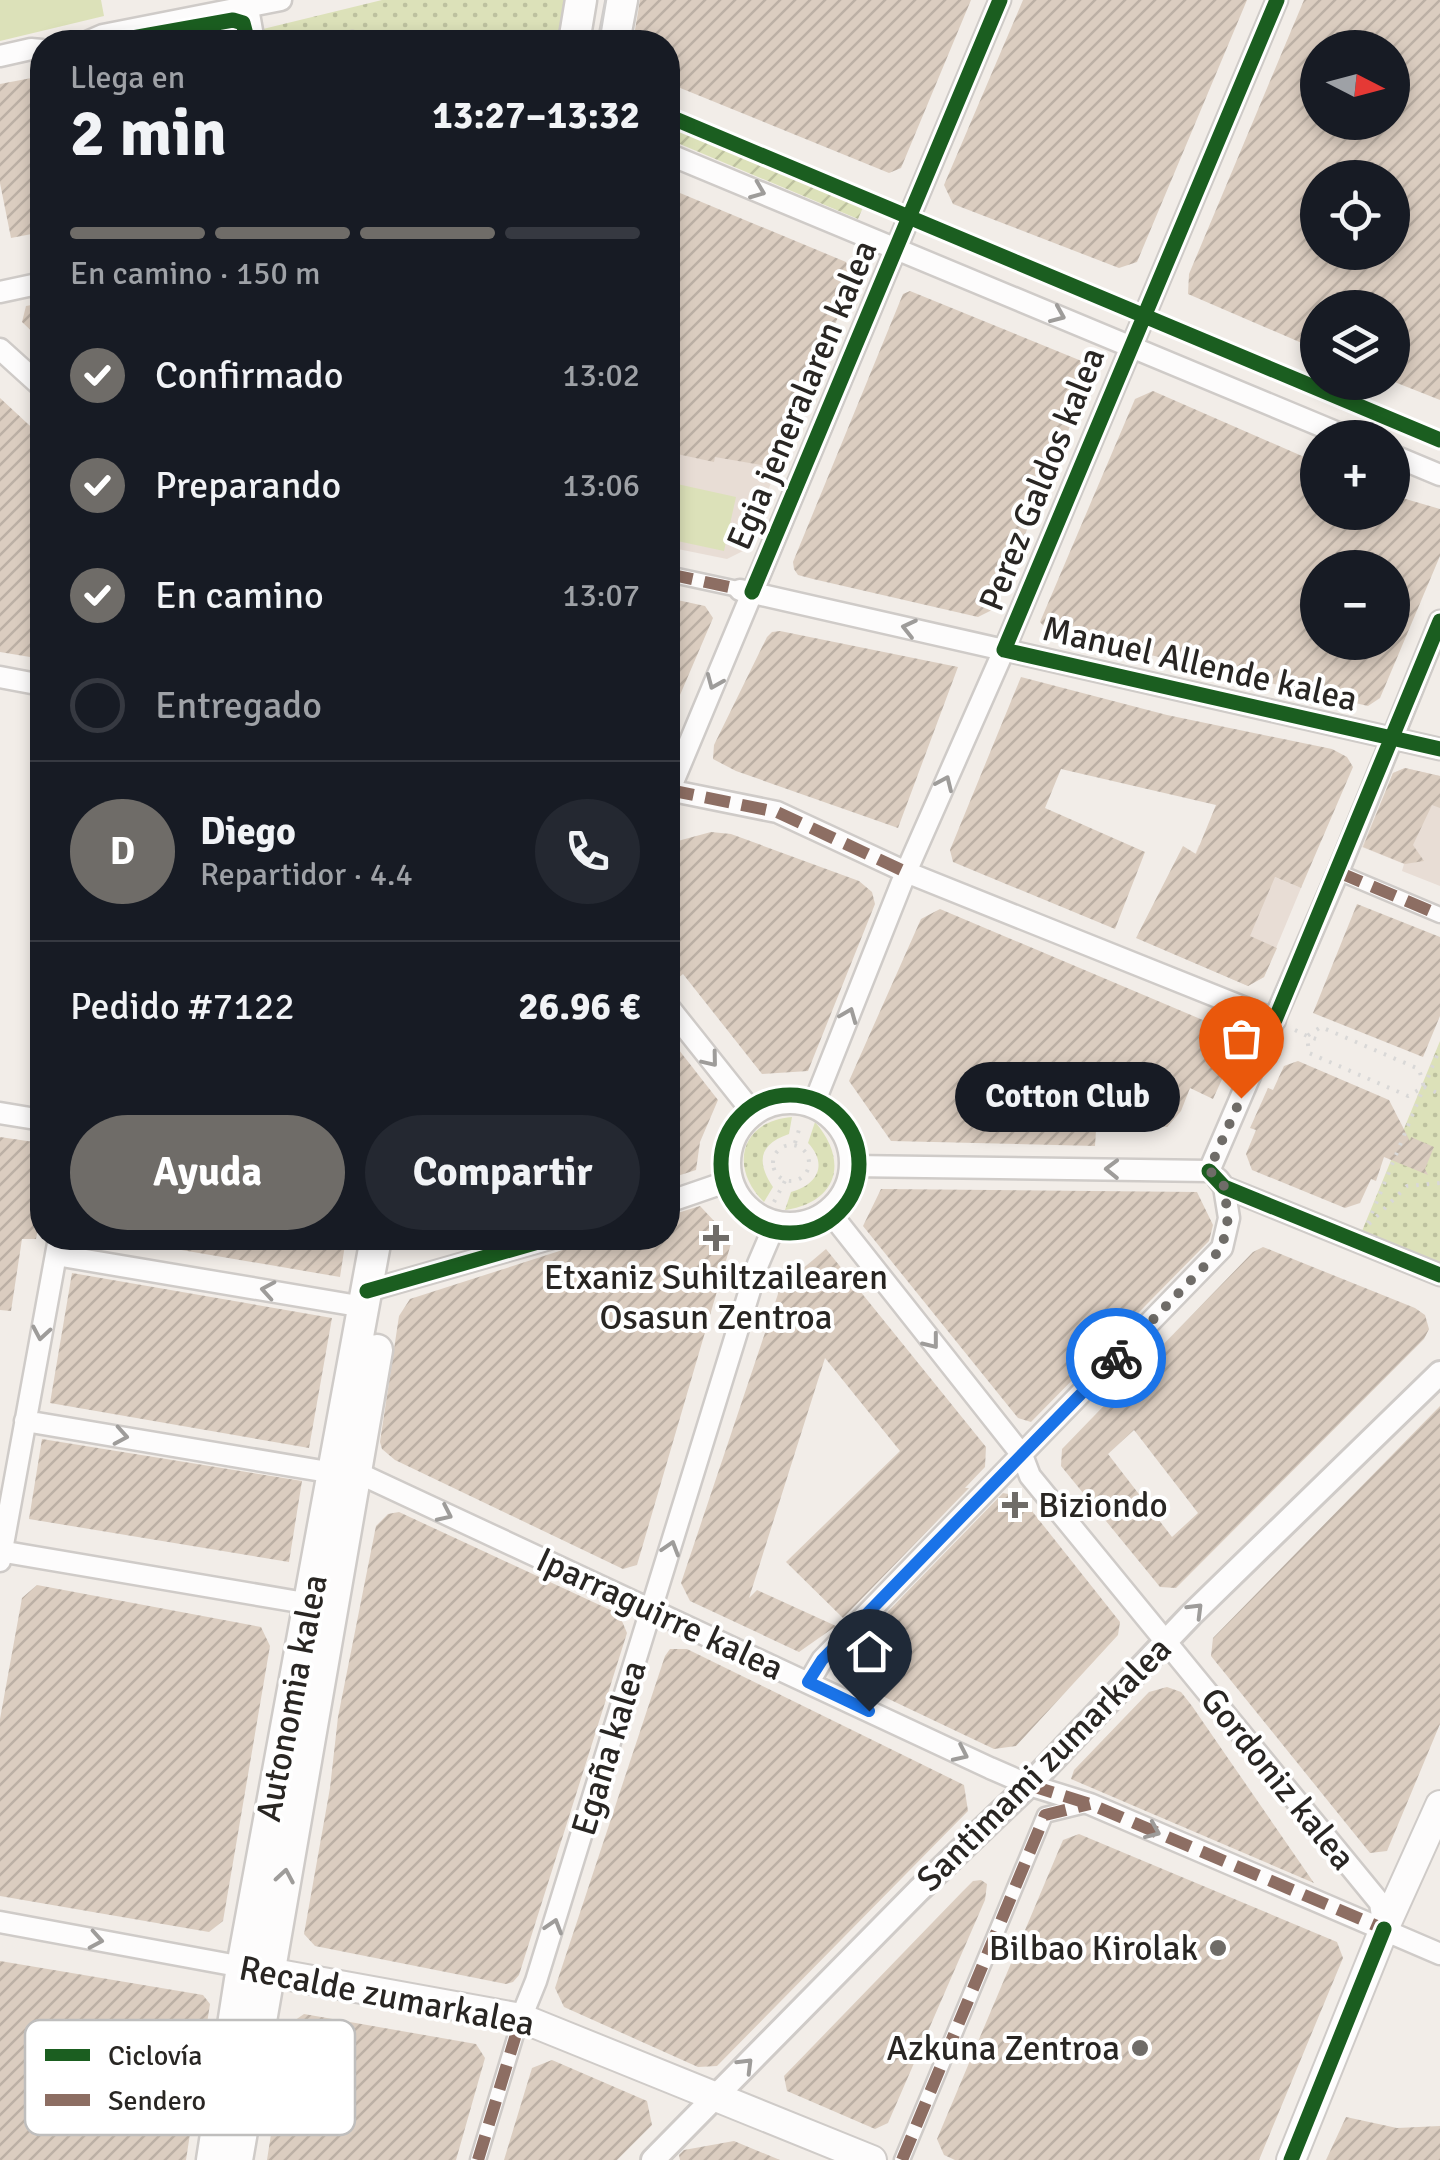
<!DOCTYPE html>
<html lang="es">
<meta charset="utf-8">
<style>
body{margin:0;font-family:Signika,sans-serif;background:#242831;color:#f1f3f6;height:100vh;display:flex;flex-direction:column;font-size:38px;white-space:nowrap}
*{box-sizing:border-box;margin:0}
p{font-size:32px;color:#9ea1a6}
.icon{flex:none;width:55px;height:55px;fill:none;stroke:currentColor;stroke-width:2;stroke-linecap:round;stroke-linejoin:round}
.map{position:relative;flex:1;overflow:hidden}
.details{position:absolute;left:30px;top:30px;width:650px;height:1220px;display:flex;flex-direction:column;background:#171b24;border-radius:40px;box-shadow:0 5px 15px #0003}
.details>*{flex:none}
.needle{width:65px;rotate:96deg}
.controls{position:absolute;left:1300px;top:30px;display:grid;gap:20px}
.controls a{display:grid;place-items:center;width:110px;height:110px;border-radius:50%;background:#171b24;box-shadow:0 5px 15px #0003;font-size:50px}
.pin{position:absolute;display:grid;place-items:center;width:85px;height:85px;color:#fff;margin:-102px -42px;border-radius:50% 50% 50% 0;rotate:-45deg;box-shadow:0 0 10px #0007}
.pin .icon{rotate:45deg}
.courier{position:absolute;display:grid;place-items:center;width:100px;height:100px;margin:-50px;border:8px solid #1a73e8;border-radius:50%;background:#fff;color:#222;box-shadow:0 2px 12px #0007}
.bubble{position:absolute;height:70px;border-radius:35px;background:#171b24;box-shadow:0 5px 15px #0003;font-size:32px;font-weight:800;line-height:70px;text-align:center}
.overview em{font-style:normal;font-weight:800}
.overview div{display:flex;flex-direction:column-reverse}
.overview{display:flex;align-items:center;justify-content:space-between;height:170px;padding:0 40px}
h1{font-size:65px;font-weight:800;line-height:75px}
.bar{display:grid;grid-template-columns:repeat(4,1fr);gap:15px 10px;align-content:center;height:120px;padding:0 40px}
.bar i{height:12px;border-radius:8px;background:#363941}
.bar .selected{background:#6f6c68}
.bar p{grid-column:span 4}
.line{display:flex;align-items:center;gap:25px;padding:0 40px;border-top:2px solid #363941}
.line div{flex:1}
.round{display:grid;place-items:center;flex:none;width:105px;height:105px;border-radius:52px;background:#242831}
ol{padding:0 40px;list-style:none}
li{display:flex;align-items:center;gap:30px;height:110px}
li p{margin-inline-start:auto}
li .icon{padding:10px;border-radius:50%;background:#6f6c68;color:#fff;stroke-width:4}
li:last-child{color:#9ea1a6}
li i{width:55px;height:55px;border:5px solid #363941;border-radius:50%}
.primary-button{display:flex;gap:20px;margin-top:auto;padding:20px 40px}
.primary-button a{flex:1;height:115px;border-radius:60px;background:#6f6c68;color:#fff;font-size:40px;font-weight:800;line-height:115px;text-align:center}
.primary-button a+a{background:#242831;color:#f1f3f6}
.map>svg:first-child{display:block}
.built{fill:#e8ddd5}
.grass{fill:#dce1b9}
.park{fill:url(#park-dots)}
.garden{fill:url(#garden-furrows)}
.building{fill:url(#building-hatch);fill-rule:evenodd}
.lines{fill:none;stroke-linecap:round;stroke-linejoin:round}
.service-casing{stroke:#cfcbc8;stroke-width:15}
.pedestrian-casing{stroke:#cfcbc8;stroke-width:19}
.minor-casing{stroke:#cfcbc8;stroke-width:25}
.tertiary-casing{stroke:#cfcbc8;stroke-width:28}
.secondary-casing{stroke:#cfcbc8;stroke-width:32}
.primary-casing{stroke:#cfcbc8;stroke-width:35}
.path{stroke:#d9d8d7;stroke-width:4;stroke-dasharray:2.5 8;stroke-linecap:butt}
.service{stroke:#fdfcfc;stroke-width:10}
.pedestrian{stroke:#fdfcfc;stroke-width:14}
.minor{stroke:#fdfcfc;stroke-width:20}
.tertiary{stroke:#fdfcfc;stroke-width:22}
.secondary{stroke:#fdfcfc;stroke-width:28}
.primary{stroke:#fdfcfc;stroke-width:30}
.tram{stroke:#d0cecd;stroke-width:2.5}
.quiet{stroke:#8d6e63;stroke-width:12;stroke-dasharray:25 12;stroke-linecap:butt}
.cycleway-casing{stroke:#fff;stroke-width:21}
.cycleway{stroke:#1b5e20;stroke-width:15}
.oneway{stroke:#9e9c9a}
.done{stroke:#6f6c68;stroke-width:10;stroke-dasharray:0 18}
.route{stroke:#1a73e8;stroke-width:12}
.poi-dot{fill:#6f6c68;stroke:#fff;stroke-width:4}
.labels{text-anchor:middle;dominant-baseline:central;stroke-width:8;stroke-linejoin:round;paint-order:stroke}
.street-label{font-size:35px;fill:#292623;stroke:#fff}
.poi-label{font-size:35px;fill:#292623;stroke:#fff;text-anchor:end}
.key{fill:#fff;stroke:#bfbebd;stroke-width:2.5}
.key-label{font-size:28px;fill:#292623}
</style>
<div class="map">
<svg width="1440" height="2160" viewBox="0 0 1440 2160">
<defs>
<pattern id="park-dots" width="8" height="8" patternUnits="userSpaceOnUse" patternTransform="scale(2.5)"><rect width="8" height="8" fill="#dce1b9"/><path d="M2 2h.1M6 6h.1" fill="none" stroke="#bdc19f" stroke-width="1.8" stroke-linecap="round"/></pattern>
<pattern id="garden-furrows" width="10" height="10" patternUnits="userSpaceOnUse" patternTransform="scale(2.5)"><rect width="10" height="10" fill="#dce1b9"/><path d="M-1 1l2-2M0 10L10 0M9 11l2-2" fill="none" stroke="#bdc19f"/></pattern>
<pattern id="building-hatch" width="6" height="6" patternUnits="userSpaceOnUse" patternTransform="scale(2.5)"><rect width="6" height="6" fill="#dbcdc0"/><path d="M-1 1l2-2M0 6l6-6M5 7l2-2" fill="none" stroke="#bcb0a5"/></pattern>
</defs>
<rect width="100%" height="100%" fill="#f2ede8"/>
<path class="built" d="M668,359L811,386L743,551L727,559L668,547Z
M1405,768L1440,776V886L1402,871L1404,864L1362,847L1393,773Z
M1199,845L1301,888L1264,977L1248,986L1156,946Z"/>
<path class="grass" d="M0,0H101L104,16L0,41Z
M668,482L736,497L724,551L668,539Z"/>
<path class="park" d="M382,0H574L565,42H266L263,29Z
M1440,1041V1264L1362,1231Z
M792,1117L789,1134C759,1144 756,1162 773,1187L764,1202C729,1168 740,1121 792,1117Z
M815,1122C849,1161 838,1202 785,1210L791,1192C818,1185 828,1164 808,1143Z"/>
<path class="garden" d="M668,123L864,205L858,219L668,139Z"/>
<path class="building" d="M640,0H971L901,168L889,173L668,83V42H633Z
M1023,0H1247L1137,262L1119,268L953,204L944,185Z
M1304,0H1440V400L1392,381V308H1318V350L1188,294L1189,274ZM1318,48H1392V122H1318ZM1318,178H1392V252H1318Z
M42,76V232L11,238L0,183V84Z
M668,188L846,262L852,282L778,468L715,457L714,462L668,452Z
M910,291L1084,362L1090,378L994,609L978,617L813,579L798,575L794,569L793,562L903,294Z
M42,303V341L22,322L26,306Z
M1153,391L1318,463V512H1392V495L1440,509V556L1380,698L1368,706L1048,631L1040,622L1135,399ZM1318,568H1392V642H1318Z
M0,398L42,437V659L0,652Z
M668,598L705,606L713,618L668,723Z
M780,631L958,667L898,828L736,771L713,759L714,745L767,637L772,632Z
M1021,677L1167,715L1332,749L1347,757L1353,767L1301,888L1275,877L1250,936L1277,948L1264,977L1248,986L1136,938L1183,846L1196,854L1216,805L1061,769L1045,808L1145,852L1115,929L953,862L950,850Z
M1405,768L1440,776V808L1432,805L1413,845L1424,861L1405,864L1363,847L1393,773Z
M711,832L731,834L859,881L872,892L875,904L808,1071L762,1074L683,974L668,986V858L674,842Z
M1357,904L1440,937V1016L1423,1057L1313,1013Z
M940,909L1236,1034L1234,1039L1239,1042L1213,1099L1190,1088L1181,1111L1167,1127L1138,1124L1137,1131L1096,1130L1095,1146L891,1141L849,1081L921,919Z
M668,1036L718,1100L700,1142L696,1170L668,1179Z
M1298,1061L1389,1100L1410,1141L1411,1137L1434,1147L1425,1169L1428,1175L1384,1157L1376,1181L1371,1179L1360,1203L1345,1208L1252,1170L1246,1154L1256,1130L1250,1128L1268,1088L1273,1090L1284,1066Z
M0,1137L34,1142L42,1154V1206L36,1239H22L11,1311L0,1310Z
M881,1189L1197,1192L1213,1225L1209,1241L1031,1422L1018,1418L863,1226Z
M700,1206L732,1240L637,1565L623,1569L395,1460L382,1449L380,1442L399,1316L410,1299L600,1238H668V1216Z
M165,1238H346L340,1277L164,1247Z
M1263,1247L1415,1308L1425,1315L1429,1329L1424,1339L1176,1588L1160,1587L1061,1466L1062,1449L1253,1252ZM1134,1430L1198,1513L1172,1537L1108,1454Z
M826,1249L986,1447L985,1467L965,1488H969L843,1618L786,1562L900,1451L825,1358L749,1598L757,1590L836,1626L799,1652L690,1601L681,1583L780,1288Z
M72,1273L332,1318L309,1448L50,1403Z
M1440,1406V1724L1387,1851L1370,1853L1211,1656L1213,1638Z
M42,1439L302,1481L289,1562L29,1519Z
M1003,1493L1020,1496L1120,1622L1118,1635L1016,1746L994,1749L836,1674L834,1667Z
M399,1512L619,1614L627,1633L519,1975L513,1982L506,1984L315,1946L304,1934L330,1788L338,1717L376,1526L388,1514Z
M37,1585L261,1627L270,1646L223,1921L209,1932L0,1896V1719L22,1598Z
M670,1649H687L964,1785L968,1811L717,2066L698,2067L564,2007L555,1988L665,1656Z
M1167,1687L1181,1692L1192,1706L1314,1883L1071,1779L1074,1770L1149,1692Z
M1079,1834L1337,1942L1343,1958L1259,2160H955L944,2155L937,2139L1063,1840Z
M981,1880L987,1884L985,1900L888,2123L875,2129L787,2091L784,2076L963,1891L973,1881Z
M0,1961L203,1995L210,2004L186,2160H0Z
M304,2014L476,2044L485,2058L456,2160H267L288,2025Z
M552,2060L647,2101L652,2125L617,2160H504L532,2068Z
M1346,2117L1397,2128L1440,2126V2160H1326Z
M734,2141L780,2160H680L679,2155L684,2150Z"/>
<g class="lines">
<g class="service-casing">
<path id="service" d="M325,42L352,37"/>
</g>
<g class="pedestrian-casing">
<path id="pedestrian" d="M668,574L738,589
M1338,872L1440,915
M478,2160L521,2018
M902,2160L1045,1815L1090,1804"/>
</g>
<g class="minor-casing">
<path id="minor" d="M248,8L254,42
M87,42L103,35L281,0
M0,56L31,49L42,50
M668,154L1350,438
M0,292L42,283
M0,349L42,387
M1392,455L1440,475
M740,590L1440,749
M0,677L42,685
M668,790L777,812L906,872L1275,1020
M668,794L1000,0
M668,1006L754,1114
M730 1163a60 60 0 1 1 120 0a60 60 0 1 1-120 0Z
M813,1106L906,872L1004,650L1277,0
M0,1113L42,1120
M851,1166L1209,1171
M1209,1171L1338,872L1440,621
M1218,1179L1224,1187L1440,1275
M668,1202L732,1180
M828,1210L1022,1455L1030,1476L1380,1903L1384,1929
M56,1255L364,1307
M367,1291L552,1238
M25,1421L334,1473L356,1472L990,1768L1029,1785L1090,1804L1440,1954
M0,1551L311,1604
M0,1561L59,1238
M809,1682L822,1660L1222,1248L1229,1218L1224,1187
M0,1922L254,1969
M521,2018L536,1981L758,1264L776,1222"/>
</g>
<g class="tertiary-casing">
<path id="tertiary" d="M653,2160L919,1890L1029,1785L1191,1615L1440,1373"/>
</g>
<g class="secondary-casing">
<path id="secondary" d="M268,1972L521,2018L872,2160
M1291,2160L1384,1929L1440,1805"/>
</g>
<g class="primary-casing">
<path id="primary" d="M574,42L581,0
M614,42L622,0
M212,2160L242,1967L376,1238
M237,2160L377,1350"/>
</g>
<path class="path" d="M1295,1030L1307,1036L1309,1053L1408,1096L1424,1087
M1316,1039L1307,1036L1321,1027L1419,1069L1424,1087
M1424,1087L1440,1094
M795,1143L801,1123
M773 1163a18 18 0 1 1 36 0a18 18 0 1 1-36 0Z
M774,1202L786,1179
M1368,1223L1440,1048
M1369,1224L1407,1186L1440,1183"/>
<use href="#service" class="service"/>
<use href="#pedestrian" class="pedestrian"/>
<use href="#minor" class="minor"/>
<use href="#tertiary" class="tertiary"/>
<use href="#secondary" class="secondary"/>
<use href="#primary" class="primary"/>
<path class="tram" d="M599,42L606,0"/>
<path class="quiet" d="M668,574L738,589
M669,790L777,812L906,872
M1338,872L1440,915
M1029,1785L1090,1804L1384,1929
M478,2160L521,2018
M902,2160L1045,1815L1090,1804"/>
<g class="cycleway-casing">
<path id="cycleway" d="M1277,0L1004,650L1440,749
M110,42L233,20L243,23L248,42
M668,116L1440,440
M752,592L1000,0
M1275,1020L1440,621
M721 1164a69 69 0 1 1 138 0a69 69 0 1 1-138 0Z
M1209,1171L1224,1187L1440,1275
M367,1291L552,1238
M1291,2160L1384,1929"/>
</g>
<use href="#cycleway" class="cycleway"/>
</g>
<defs><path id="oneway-chevron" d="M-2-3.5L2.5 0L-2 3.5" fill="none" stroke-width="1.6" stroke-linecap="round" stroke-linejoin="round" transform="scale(2.5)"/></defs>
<g class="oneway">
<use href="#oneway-chevron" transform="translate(758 191) rotate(22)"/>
<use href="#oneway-chevron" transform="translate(1058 315) rotate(23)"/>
<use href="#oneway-chevron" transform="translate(909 628) rotate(-167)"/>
<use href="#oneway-chevron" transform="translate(714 682) rotate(113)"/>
<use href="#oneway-chevron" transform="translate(945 783) rotate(-66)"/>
<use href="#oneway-chevron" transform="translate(849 1015) rotate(-68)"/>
<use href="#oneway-chevron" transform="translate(711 1060) rotate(51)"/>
<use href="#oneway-chevron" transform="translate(1112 1169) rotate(-179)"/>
<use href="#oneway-chevron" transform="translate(268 1290) rotate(-170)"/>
<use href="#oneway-chevron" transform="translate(41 1333) rotate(100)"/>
<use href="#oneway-chevron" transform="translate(932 1342) rotate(52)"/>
<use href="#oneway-chevron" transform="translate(121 1436) rotate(10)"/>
<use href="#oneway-chevron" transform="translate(445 1514) rotate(25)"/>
<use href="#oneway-chevron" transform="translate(671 1548) rotate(-73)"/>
<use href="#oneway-chevron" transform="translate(1196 1610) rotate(-45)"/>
<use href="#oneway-chevron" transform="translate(961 1754) rotate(25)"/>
<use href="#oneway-chevron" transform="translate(1153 1831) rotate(23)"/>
<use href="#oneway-chevron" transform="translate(285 1876) rotate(-80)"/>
<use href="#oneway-chevron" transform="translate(554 1926) rotate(-73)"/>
<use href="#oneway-chevron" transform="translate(96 1940) rotate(10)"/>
<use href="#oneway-chevron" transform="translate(746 2065) rotate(-45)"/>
</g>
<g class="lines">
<path class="done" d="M1116,1358L1222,1248L1228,1218L1224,1186L1209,1170L1241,1098"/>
<path class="route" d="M869,1711L808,1682L822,1660L1116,1358"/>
</g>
<g class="poi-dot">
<path d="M711 1223h10v10h10v10h-10v10h-10v-10h-10v-10h10z"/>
<path d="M1010 1490h10v10h10v10h-10v10h-10v-10h-10v-10h10z"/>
<circle cx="1218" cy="1948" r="10"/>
<circle cx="1140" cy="2048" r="10"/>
</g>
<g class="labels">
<g class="street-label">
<text transform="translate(802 395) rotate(-67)">Egia jeneralaren kalea</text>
<text transform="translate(1042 479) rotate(-68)">Perez Galdos kalea</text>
<text transform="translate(1200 664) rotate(13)">Manuel Allende kalea</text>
<text transform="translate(660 1614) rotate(25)">Iparraguirre kalea</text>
<text transform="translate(292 1698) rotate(-79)">Autonomia kalea</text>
<text transform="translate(609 1748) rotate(-73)">Egaña kalea</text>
<text transform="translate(1044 1764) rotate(-45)">Santimami zumarkalea</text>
<text transform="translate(1278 1779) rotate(51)">Gordoniz kalea</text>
<text transform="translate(387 1996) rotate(11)">Recalde zumarkalea</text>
</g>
<g class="poi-label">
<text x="716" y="1277" text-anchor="middle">Etxaniz Suhiltzailearen<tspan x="716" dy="40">Osasun Zentroa</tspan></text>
<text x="1038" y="1505" text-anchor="start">Biziondo</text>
<text x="1198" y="1948">Bilbao Kirolak</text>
<text x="1120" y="2048">Azkuna Zentroa</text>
</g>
</g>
<rect x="25" y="2020" width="330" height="115" rx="15" class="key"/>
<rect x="45" y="2049" width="45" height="12" fill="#1b5e20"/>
<rect x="45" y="2094" width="45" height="12" fill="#8d6e63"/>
<g class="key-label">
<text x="108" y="2065">Ciclovía</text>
<text x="108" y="2110">Sendero</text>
</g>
</svg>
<div class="controls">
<a><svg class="needle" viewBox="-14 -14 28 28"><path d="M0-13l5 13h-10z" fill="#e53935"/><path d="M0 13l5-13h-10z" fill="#9ea1a6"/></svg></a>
<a><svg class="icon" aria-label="locate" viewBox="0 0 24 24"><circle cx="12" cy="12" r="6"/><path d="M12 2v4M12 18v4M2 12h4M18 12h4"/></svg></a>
<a><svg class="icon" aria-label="layers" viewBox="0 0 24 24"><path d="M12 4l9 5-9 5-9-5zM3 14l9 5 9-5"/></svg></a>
<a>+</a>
<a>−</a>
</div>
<div class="pin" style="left:1241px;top:1098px;background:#ea580c"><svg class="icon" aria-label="bag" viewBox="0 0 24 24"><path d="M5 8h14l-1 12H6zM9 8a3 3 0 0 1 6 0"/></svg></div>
<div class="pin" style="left:869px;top:1711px;background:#1f2937"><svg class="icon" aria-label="home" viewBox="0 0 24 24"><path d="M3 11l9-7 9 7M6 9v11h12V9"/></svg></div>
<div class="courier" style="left:1116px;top:1358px"><svg class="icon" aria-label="bike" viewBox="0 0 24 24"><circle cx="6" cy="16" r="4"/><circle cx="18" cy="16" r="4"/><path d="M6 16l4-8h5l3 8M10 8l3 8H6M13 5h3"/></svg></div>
<div class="bubble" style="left:955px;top:1062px;width:225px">Cotton Club</div>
<section class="details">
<div class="overview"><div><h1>2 min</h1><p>Llega en</p></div><em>13:27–13:32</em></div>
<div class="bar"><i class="selected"></i><i class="selected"></i><i class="selected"></i><i></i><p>En camino · 150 m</p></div>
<ol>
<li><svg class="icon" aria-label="check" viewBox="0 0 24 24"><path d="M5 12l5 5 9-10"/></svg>Confirmado<p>13:02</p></li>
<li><svg class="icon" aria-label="check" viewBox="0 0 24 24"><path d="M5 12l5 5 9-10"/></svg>Preparando<p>13:06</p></li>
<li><svg class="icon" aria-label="check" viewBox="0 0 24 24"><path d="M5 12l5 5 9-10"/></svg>En camino<p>13:07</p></li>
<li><i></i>Entregado</li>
</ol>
<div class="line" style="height:180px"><b class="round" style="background:#6f6c68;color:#fff">D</b><div><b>Diego</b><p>Repartidor · 4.4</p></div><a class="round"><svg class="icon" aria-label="phone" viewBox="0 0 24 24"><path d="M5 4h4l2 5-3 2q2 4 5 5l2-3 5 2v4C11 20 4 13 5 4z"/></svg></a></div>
<div class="line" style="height:130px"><div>Pedido #7122</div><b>26.96 €</b></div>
<div class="primary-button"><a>Ayuda</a><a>Compartir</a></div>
</section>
</div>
